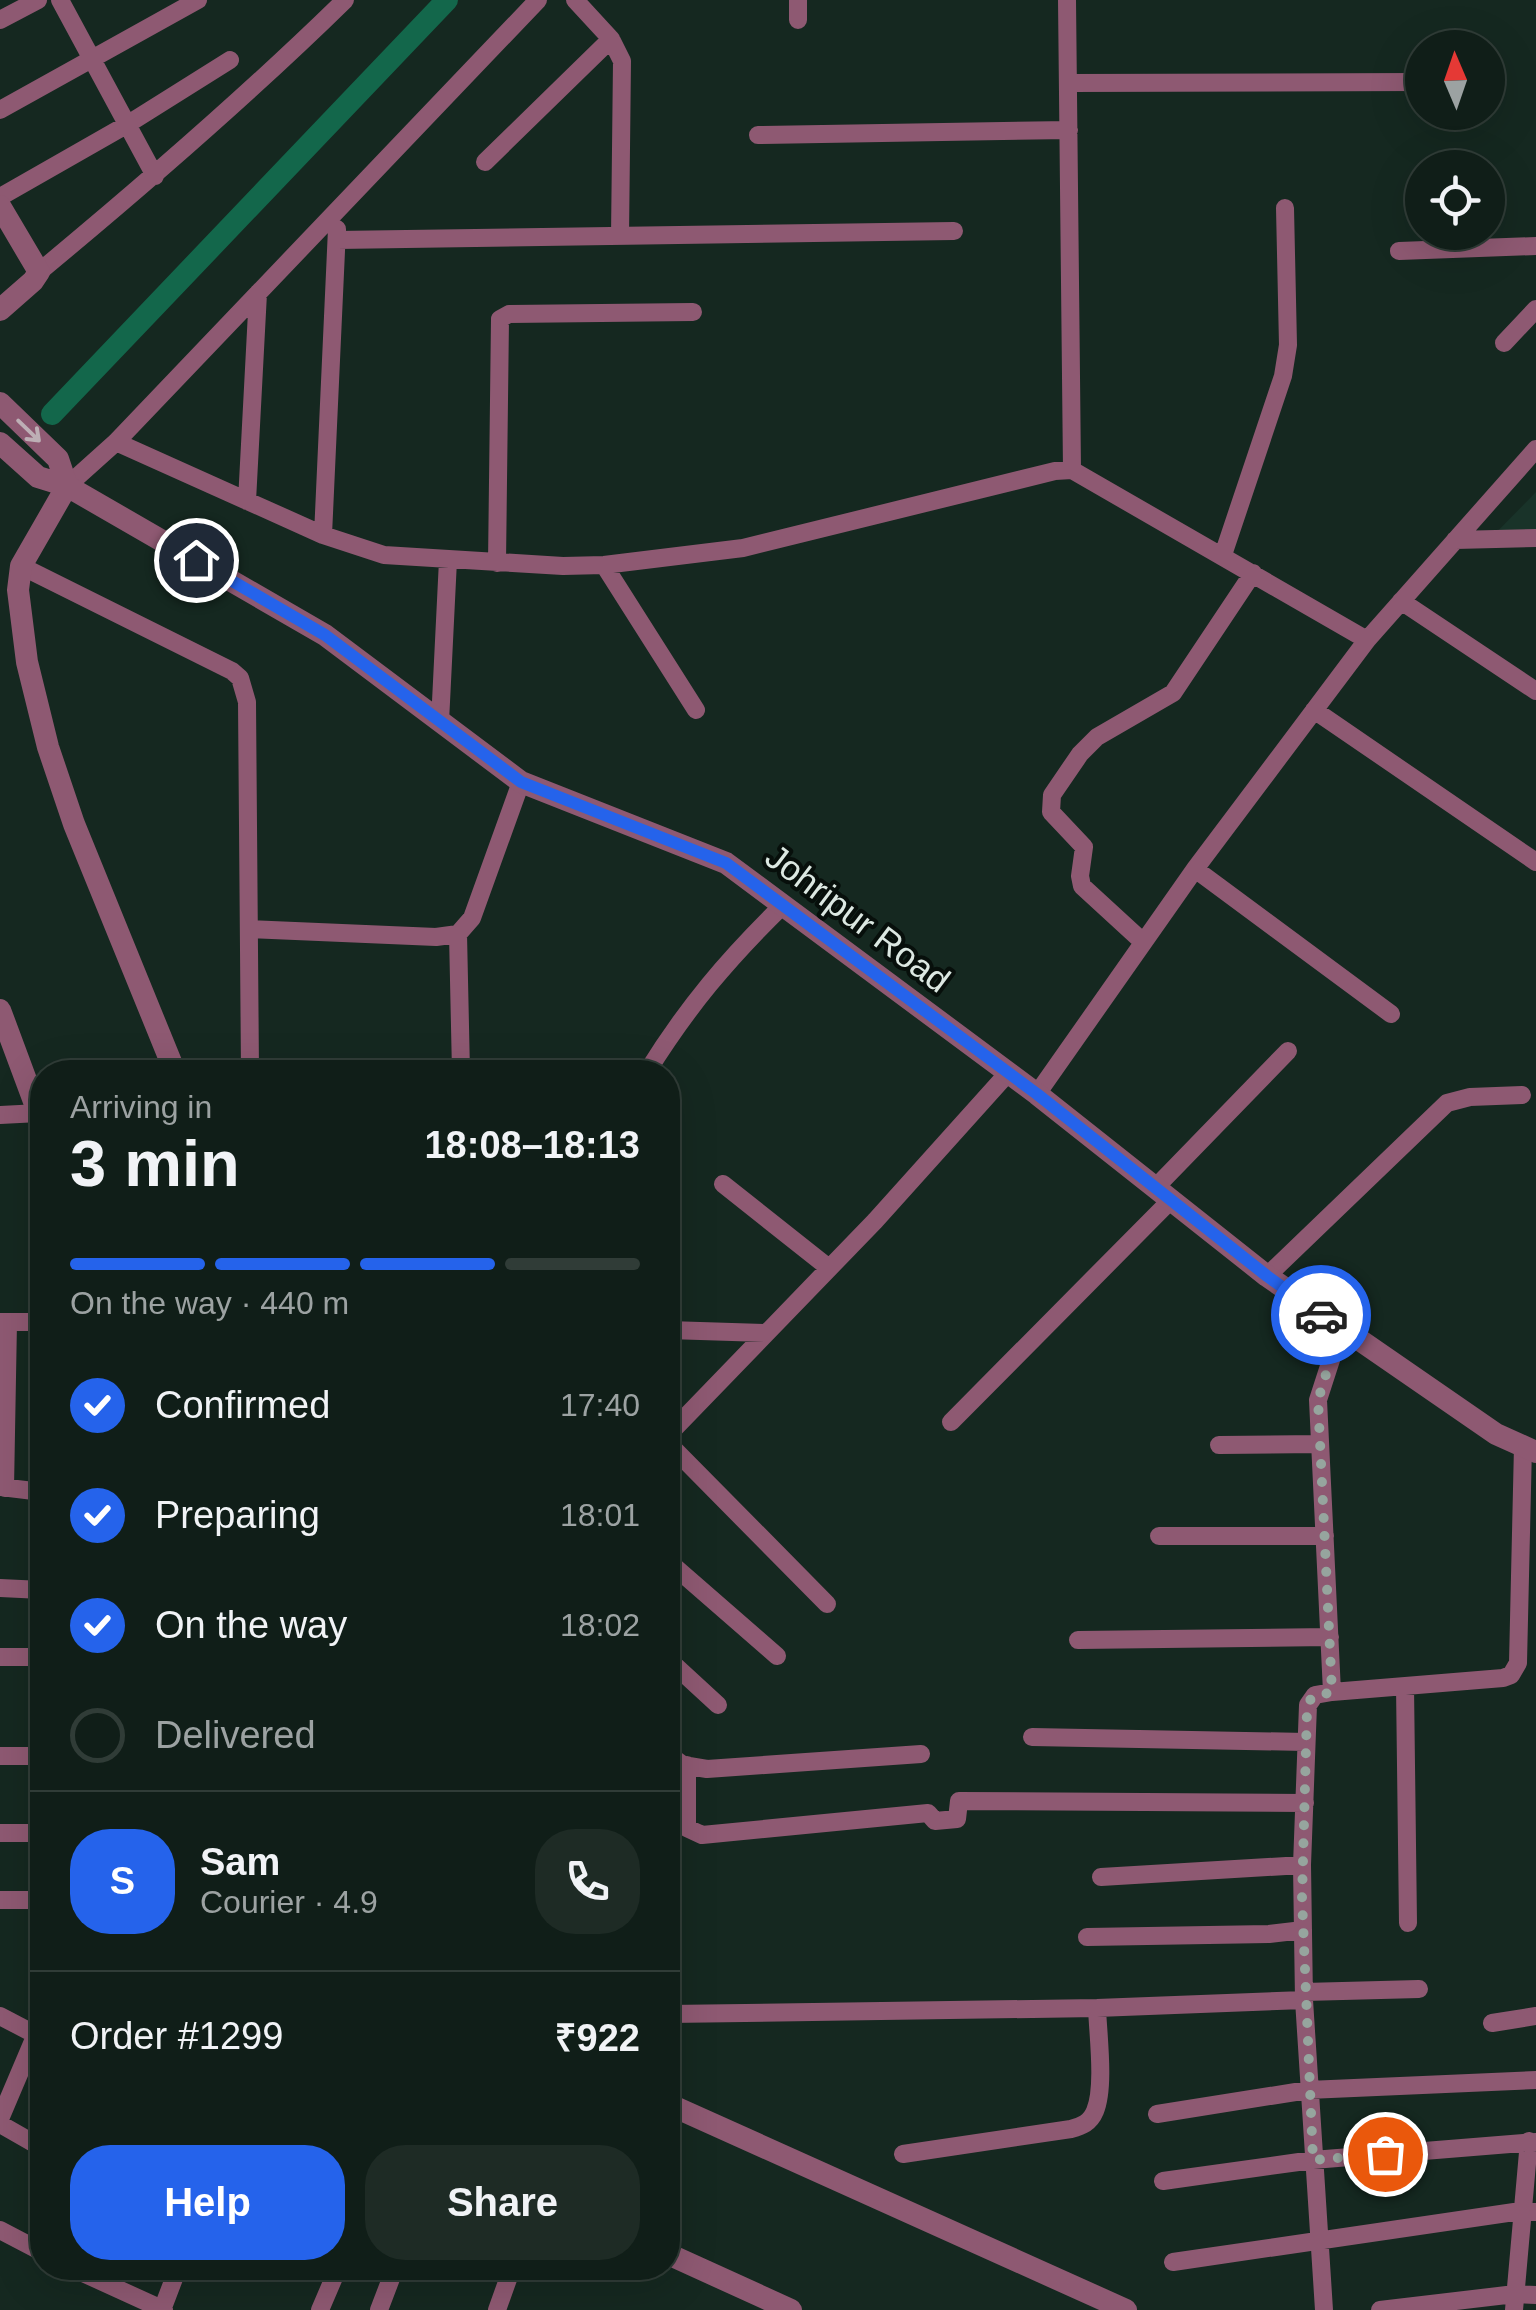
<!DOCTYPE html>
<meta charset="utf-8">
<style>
body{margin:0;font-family:Helvetica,sans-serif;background:#1e2b25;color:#f1f3f6;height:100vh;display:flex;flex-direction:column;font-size:38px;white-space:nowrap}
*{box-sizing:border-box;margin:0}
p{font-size:32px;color:#9ca2a2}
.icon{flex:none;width:55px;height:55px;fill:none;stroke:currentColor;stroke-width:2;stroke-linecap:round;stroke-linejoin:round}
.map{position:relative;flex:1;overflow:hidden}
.details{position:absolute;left:30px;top:1060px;width:650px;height:1220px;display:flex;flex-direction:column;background:#101e18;border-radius:40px;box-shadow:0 10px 40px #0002,0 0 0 2px #303c37}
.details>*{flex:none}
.needle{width:65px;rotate:358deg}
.tools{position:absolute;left:1405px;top:30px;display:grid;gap:20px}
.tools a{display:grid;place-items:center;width:100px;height:100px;border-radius:50%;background:#101e18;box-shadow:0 10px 40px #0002,0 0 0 2px #303c37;font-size:50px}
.pin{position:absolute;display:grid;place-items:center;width:85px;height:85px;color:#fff;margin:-42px;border:5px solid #fff;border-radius:50%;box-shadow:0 2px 10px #0007}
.courier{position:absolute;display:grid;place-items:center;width:100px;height:100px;margin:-50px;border:8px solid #2563eb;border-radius:50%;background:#fff;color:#222;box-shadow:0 2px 12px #0007}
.overview em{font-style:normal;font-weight:600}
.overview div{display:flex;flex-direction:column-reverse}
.overview{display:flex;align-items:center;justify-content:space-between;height:170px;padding:0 40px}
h1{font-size:65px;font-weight:600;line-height:75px}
.bar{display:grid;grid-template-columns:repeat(4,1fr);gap:15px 10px;align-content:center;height:120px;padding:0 40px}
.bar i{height:12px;border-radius:8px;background:#303c37}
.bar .on{background:#2563eb}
.bar p{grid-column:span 4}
.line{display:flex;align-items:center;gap:25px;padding:0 40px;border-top:2px solid #303c37}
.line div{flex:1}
.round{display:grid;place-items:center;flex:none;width:105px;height:105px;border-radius:40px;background:#1e2b25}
ol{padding:0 40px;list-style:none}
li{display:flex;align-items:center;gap:30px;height:110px}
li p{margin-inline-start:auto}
li .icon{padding:10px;border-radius:50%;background:#2563eb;color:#fff;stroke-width:4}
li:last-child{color:#9ca2a2}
li i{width:55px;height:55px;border:5px solid #303c37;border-radius:50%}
.action{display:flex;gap:20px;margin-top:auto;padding:20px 40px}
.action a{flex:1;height:115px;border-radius:40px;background:#2563eb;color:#fff;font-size:40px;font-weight:600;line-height:115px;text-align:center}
.action a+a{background:#1e2b25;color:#f1f3f6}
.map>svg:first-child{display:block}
.built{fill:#193329}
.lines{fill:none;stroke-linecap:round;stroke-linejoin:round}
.canal{stroke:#13674b;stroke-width:22}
.minor{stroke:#8e5972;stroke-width:18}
.tertiary{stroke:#8e5972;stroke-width:22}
.oneway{stroke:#bdafb5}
.done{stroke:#96a59e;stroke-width:10;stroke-dasharray:0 18}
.route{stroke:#2563eb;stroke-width:12}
.labels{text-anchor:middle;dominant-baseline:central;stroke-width:8;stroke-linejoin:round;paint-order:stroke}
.street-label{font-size:35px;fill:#dce8e2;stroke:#070f0b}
</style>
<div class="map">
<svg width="1536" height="2310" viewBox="0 0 1536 2310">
<rect width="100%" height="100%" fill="#152820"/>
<path class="built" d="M1536,492V544L1484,545Z"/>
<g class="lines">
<path class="canal" d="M52,414L447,0"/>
<path class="minor" d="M60,0L155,176
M575,0L611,39L622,61L620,236
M798,0V20
M1067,0L1072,470
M0,20L38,0
M1069,83L1422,82
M0,110L198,0
M758,135L1069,130
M485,162L611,39
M0,197L128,124L230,60
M337,240L954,231
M1399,251L1536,246
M39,272C144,185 247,96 345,0
M1504,343L1536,309
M116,442L323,535L384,555L563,566L604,565L743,548L1055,471L1072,470L1367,640
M67,486L116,442L538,0
M247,501L258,293
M323,535L337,229
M1455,540L1536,538
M1223,555L1283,376L1288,345L1285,208
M497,563L500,319L509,314L693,312
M604,565L696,710
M21,566L232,671L240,678L247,702L250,1072
M1401,601L1536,691
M1314,710L1536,862
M440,722L448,560
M1195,869L1391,1014
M249,929L436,937L458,934L472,918L521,782
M458,934L461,1072
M1143,942L1082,886L1080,876L1084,847L1051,812L1052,795L1080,754L1097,737L1173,693L1253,573
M647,1072C688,1006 727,960 783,905
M1037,1094L1195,869L1367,640L1536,449
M0,1115L39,1113
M723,1184L829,1268
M1155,1188L1288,1051
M1267,1276L1447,1103L1470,1097L1522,1095
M0,1322H42
M668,1330L766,1333
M951,1422L1172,1199
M668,1435L875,1221L1008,1073
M668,1443L827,1604
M1219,1445L1320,1444
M0,1487L42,1492
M5,1488L8,1322
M1159,1536H1325
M668,1561L777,1656
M0,1588L42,1590
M1078,1640L1330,1637
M0,1657H42
M668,1659L718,1705
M1405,1686L1408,1923
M1332,1692L1318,1400L1341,1329
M1032,1737L1306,1742
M668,1754L683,1765L707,1769L921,1754
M0,1756H42
M687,1765V1828L702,1835L928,1813L935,1821L957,1819L959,1801L1305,1803
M0,1833H42
M1101,1877L1302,1865
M0,1900H42
M1087,1937L1269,1934L1303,1930
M1304,1992L1419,1989
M668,2014L1097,2008L1304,2000
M0,2016L42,2038
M1492,2023L1536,2016
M1157,2114L1308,2090L1536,2080
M0,2119L42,2020
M0,2124L42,2148
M903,2154L1071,2129C1082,2126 1090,2123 1095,2111C1105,2087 1098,2035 1097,2008
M1163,2181L1313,2160L1536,2142
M0,2230L42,2252
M1173,2262L1521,2211L1536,2212
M72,2268L164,2310
M162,2310L178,2268
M320,2310L338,2268
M379,2310L395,2268
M497,2310L512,2268
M1324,2310L1304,2000L1302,1865L1308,1705L1315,1695L1332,1692L1503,1678L1511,1675L1518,1663L1523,1446
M1380,2310L1515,2294L1536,2295
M1514,2310L1529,2141"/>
<path class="tertiary" d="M0,206L39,272L33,281L0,310
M0,403L58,459L67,486L21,566L18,590L27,662L48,747L74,824L175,1072
M0,443L38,477L67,486L325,635L521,782L726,863L1037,1094L1267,1276L1496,1434L1536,1452
M0,1010L42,1123
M668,2104L1126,2310
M668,2254L791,2310"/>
</g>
<defs><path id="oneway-shaft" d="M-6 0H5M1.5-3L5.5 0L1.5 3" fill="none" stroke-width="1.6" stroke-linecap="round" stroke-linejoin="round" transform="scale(2.5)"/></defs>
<use class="oneway" href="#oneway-shaft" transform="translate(29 431) rotate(44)"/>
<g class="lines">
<path class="done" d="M1321,1315L1340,1329L1318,1400L1332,1692L1311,1698L1307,1710L1302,1898L1313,2160L1385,2154"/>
<path class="route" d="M196,560L325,635L521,782L726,863L1037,1094L1267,1276L1321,1315"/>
</g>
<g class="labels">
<g class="street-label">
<text transform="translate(858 918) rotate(37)">Johripur Road</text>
</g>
</g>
</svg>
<div class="tools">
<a><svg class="needle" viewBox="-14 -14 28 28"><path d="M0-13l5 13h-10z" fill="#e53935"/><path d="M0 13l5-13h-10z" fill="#9ca2a2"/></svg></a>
<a><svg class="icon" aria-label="locate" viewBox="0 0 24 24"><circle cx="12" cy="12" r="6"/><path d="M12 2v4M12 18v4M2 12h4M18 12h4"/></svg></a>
</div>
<div class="pin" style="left:1385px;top:2154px;background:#ea580c"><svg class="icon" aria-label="bag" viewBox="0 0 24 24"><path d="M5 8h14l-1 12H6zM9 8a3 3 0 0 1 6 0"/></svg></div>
<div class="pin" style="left:196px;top:560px;background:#1f2937"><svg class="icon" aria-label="home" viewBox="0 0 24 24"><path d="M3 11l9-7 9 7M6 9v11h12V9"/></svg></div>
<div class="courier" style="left:1321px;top:1315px"><svg class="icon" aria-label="car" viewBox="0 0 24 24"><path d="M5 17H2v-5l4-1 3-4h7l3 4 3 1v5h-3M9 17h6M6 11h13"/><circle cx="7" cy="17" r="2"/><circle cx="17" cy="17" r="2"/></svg></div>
<section class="details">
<div class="overview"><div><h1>3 min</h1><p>Arriving in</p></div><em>18:08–18:13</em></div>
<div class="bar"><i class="on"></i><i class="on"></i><i class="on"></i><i></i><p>On the way · 440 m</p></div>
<ol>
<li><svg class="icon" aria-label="check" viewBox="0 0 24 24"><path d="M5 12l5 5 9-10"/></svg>Confirmed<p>17:40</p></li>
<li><svg class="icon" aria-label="check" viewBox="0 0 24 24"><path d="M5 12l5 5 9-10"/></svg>Preparing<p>18:01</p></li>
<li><svg class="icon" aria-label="check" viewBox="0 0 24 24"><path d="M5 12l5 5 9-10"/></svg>On the way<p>18:02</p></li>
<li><i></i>Delivered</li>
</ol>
<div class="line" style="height:180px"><b class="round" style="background:#2563eb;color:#fff">S</b><div><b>Sam</b><p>Courier · 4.9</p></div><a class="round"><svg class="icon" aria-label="phone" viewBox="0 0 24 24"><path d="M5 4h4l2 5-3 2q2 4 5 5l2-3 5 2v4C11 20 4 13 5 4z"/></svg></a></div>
<div class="line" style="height:130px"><div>Order #1299</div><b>₹922</b></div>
<div class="action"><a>Help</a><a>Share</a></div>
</section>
</div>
